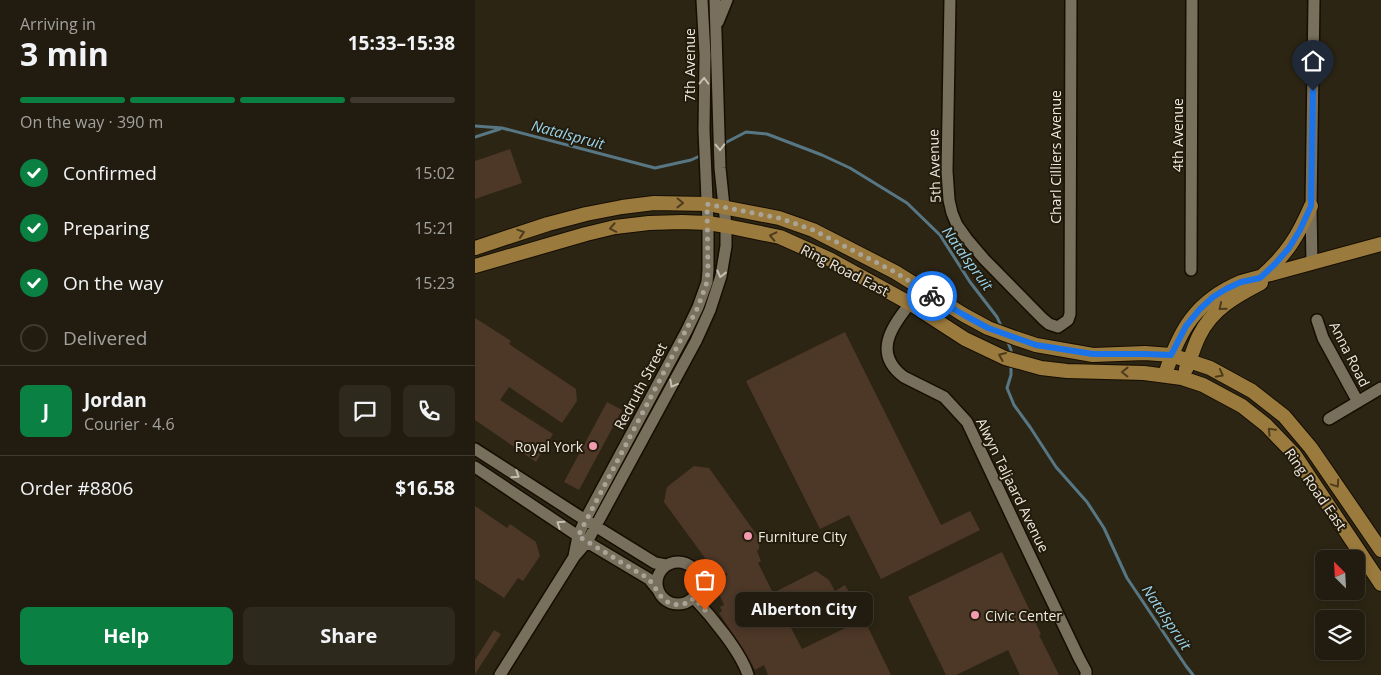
<!DOCTYPE html>
<meta charset="utf-8">
<style>
body{margin:0;font-family:"Open Sans",sans-serif;background:#2d291d;color:#f1f3f6;height:100vh;display:flex;flex-direction:column;font-size:19px;white-space:nowrap}
*{box-sizing:border-box;margin:0}
p{font-size:16px;color:#a2a19e}
.icon{flex:none;width:28px;height:28px;fill:none;stroke:currentColor;stroke-width:2;stroke-linecap:round;stroke-linejoin:round}
.map{position:relative;flex:1;overflow:hidden}
.drawer{display:flex;flex-direction:column;background:#211c0f;width:475px}
.drawer>*{flex:none}
.needle{width:32px;rotate:336deg}
.controls{position:absolute;left:840px;top:550px;display:grid;gap:10px}
.controls a{display:grid;place-items:center;width:50px;height:50px;border-radius:8px;background:#211c0f;box-shadow:0 2px 8px #0003,0 0 0 1px #3e3a2f;font-size:25px}
.pin{position:absolute;display:grid;place-items:center;width:42px;height:42px;color:#fff;margin:-51px -21px;border-radius:50% 50% 50% 0;rotate:-45deg;box-shadow:0 0 5px #0007}
.pin .icon{rotate:45deg}
.courier{position:absolute;display:grid;place-items:center;width:50px;height:50px;margin:-25px;border:4px solid #1a73e8;border-radius:50%;background:#fff;color:#222;box-shadow:0 1px 6px #0007}
.bubble{position:absolute;height:35px;border-radius:8px;background:#211c0f;box-shadow:0 2px 8px #0003,0 0 0 1px #3e3a2f;font-size:16px;font-weight:700;line-height:35px;text-align:center}
.overview em{font-style:normal;font-weight:700}
.overview div{display:flex;flex-direction:column-reverse}
.overview{display:flex;align-items:center;justify-content:space-between;height:85px;padding:0 20px}
h1{font-size:32px;font-weight:700;line-height:38px}
.bar{display:grid;grid-template-columns:repeat(4,1fr);gap:8px 5px;align-content:center;height:60px;padding:0 20px}
.bar i{height:6px;border-radius:4px;background:#3e3a2f}
.bar .selected{background:#0b8043}
.bar p{grid-column:span 4}
.line{display:flex;align-items:center;gap:12px;padding:0 20px;border-top:1px solid #3e3a2f}
.line div{flex:1}
.round{display:grid;place-items:center;flex:none;width:52px;height:52px;border-radius:8px;background:#2d291d}
ol{padding:0 20px;list-style:none}
li{display:flex;align-items:center;gap:15px;height:55px}
li p{margin-inline-start:auto}
li .icon{padding:5px;border-radius:50%;background:#0b8043;color:#fff;stroke-width:4}
li:last-child{color:#a2a19e}
li i{width:28px;height:28px;border:2px solid #3e3a2f;border-radius:50%}
.action{display:flex;gap:10px;margin-top:auto;padding:10px 20px}
.action a{flex:1;height:58px;border-radius:8px;background:#0b8043;color:#fff;font-size:20px;font-weight:700;line-height:58px;text-align:center}
.action a+a{background:#2d291d;color:#f1f3f6}
main{display:flex;flex:1;min-height:0}
.map>svg:first-child{display:block}
.lines{fill:none;stroke-linecap:round;stroke-linejoin:round}
.stream{stroke:#587784;stroke-width:3}
.building{fill:#4d3727}
.minor-casing{stroke:#150e01;stroke-width:14}
.major-casing{stroke:#150e01;stroke-width:16}
.minor{stroke:#786f5c;stroke-width:11}
.major{stroke:#9b7a3d;stroke-width:14}
.oneway{stroke:#c5beb1}
.oneway2{stroke:#4d3c1c}
.done{stroke:#aaa498;stroke-width:5;stroke-dasharray:0 9}
.route{stroke:#1a73e8;stroke-width:6}
.poi-dot{fill:#f29aae;stroke:#231b0b;stroke-width:2}
.labels{text-anchor:middle;dominant-baseline:central;stroke-width:4;stroke-linejoin:round;paint-order:stroke}
.street-label{font-size:14px;fill:#eee9df;stroke:#231b0b}
.poi-label{font-size:14px;fill:#eee9df;stroke:#231b0b;text-anchor:start}
.water-label{font-size:15px;font-style:italic;fill:#98d3ed;stroke:#231b0b}
</style>
<main>
<section class="drawer">
<div class="overview"><div><h1>3 min</h1><p>Arriving in</p></div><em>15:33–15:38</em></div>
<div class="bar"><i class="selected"></i><i class="selected"></i><i class="selected"></i><i></i><p>On the way · 390 m</p></div>
<ol>
<li><svg class="icon" aria-label="check" viewBox="0 0 24 24"><path d="M5 12l5 5 9-10"/></svg>Confirmed<p>15:02</p></li>
<li><svg class="icon" aria-label="check" viewBox="0 0 24 24"><path d="M5 12l5 5 9-10"/></svg>Preparing<p>15:21</p></li>
<li><svg class="icon" aria-label="check" viewBox="0 0 24 24"><path d="M5 12l5 5 9-10"/></svg>On the way<p>15:23</p></li>
<li><i></i>Delivered</li>
</ol>
<div class="line" style="height:90px"><b class="round" style="background:#0b8043;color:#fff">J</b><div><b>Jordan</b><p>Courier · 4.6</p></div><a class="round"><svg class="icon" aria-label="chat" viewBox="0 0 24 24"><path d="M4 5h16v11H9l-5 4z"/></svg></a><a class="round"><svg class="icon" aria-label="phone" viewBox="0 0 24 24"><path d="M5 4h4l2 5-3 2q2 4 5 5l2-3 5 2v4C11 20 4 13 5 4z"/></svg></a></div>
<div class="line" style="height:65px"><div>Order #8806</div><b>$16.58</b></div>
<div class="action"><a>Help</a><a>Share</a></div>
</section>
<div class="map">
<svg width="906" height="675" viewBox="0 0 906 675">
<rect width="100%" height="100%" fill="#2c2514"/>
<g class="lines">
<path class="stream" d="M0,126L27,128L180,168L216,160L227,155
M0,137L25,129
M248,144L271,132L292,134L347,155L375,168L432,203L465,235L495,282L522,317L527,328
M532,340L536,350V356
M536,365V375L532,388L539,405L555,427L581,467L612,502L629,528L652,578L711,666L718,675"/>
</g>
<path class="building" d="M35,149L47,183L0,199V161Z
M0,318L36,341L34,344L101,389L102,401L87,423L34,387L25,400L78,434L61,462L0,420Z
M370,332L466,525L495,511L505,530L406,579L374,515L345,529L271,381Z
M132,402L147,410L104,490L89,482Z
M219,466L234,468L284,538V549L282,551L286,561L283,563L298,593L341,571L354,580L360,591L370,585L375,594L314,624L327,649L389,619L416,675H293L289,665L280,670L270,652L244,613L247,611L245,607L249,605L240,584L253,574L238,569L189,502L192,487Z
M0,506L32,528L35,524L61,542L65,556L48,581L43,578L29,598L0,579Z
M527,552L566,634L564,635L584,675H545L533,650L481,675H471L433,597Z
M19,630L26,634L0,674V660Z"/>
<g class="lines">
<g class="minor-casing">
<path id="minor" d="M475,0L472,171L474,200L477,213L482,225L492,239L509,259L568,319L574,324L583,327L593,320L595,314L596,0
M243,22L252,0
M837,264L836,206L839,0
M716,270L717,0
M446,289C428,315 390,348 429,377L469,397L492,422L551,547L604,658L611,671V675
M842,320L848,338L883,402
M854,419L906,388
M0,449L101,514L180,563L191,565
M0,467L112,542L174,579L183,590
M99,556L103,536L110,520L212,330L223,307L232,282L233,270V223L229,130L230,55L227,0
M182 583a21 21 0 1 1 42 0a21 21 0 1 1-42 0Z
M219,598C236,616 266,652 273,675
M25,675L99,557L112,542L221,341L235,310L246,276L251,246V226L245,168L240,0"/>
</g>
<g class="major-casing">
<path id="major" d="M0,248L73,224L111,214L147,207L179,203L232,204L304,218L338,230L420,272L489,315L513,328L540,338L561,345L618,355L670,353L696,355L735,368L777,391L809,416L836,448L906,550
M0,266L111,234L140,227L174,223L207,222L233,223L251,226L305,237L356,260L436,304L490,339L530,358L566,368L592,371L669,373L707,378L728,385L767,406L791,425L819,454L906,584
M787,276C812,254 823,236 836,206
M711,369C716,358 719,346 724,336C737,309 761,296 786,283
M690,375C704,330 721,301 766,282L906,244"/>
</g>
<use href="#minor" class="minor"/>
<use href="#major" class="major"/>
</g>
<defs><path id="oneway-chevron" d="M-2-3.5L2.5 0L-2 3.5" fill="none" stroke-width="1.6" stroke-linecap="round" stroke-linejoin="round" transform="scale(1.25)"/></defs>
<g class="oneway">
<use href="#oneway-chevron" transform="translate(229 81) rotate(-89)"/>
<use href="#oneway-chevron" transform="translate(245 147) rotate(89)"/>
<use href="#oneway-chevron" transform="translate(246 274) rotate(104)"/>
<use href="#oneway-chevron" transform="translate(198 384) rotate(119)"/>
<use href="#oneway-chevron" transform="translate(41 475) rotate(33)"/>
<use href="#oneway-chevron" transform="translate(85 524) rotate(-146)"/>
</g>
<g class="oneway2">
<use href="#oneway-chevron" transform="translate(205 203) rotate(1)"/>
<use href="#oneway-chevron" transform="translate(138 228) rotate(169)"/>
<use href="#oneway-chevron" transform="translate(46 233) rotate(-18)"/>
<use href="#oneway-chevron" transform="translate(298 236) rotate(-167)"/>
<use href="#oneway-chevron" transform="translate(747 307) rotate(140)"/>
<use href="#oneway-chevron" transform="translate(527 356) rotate(-157)"/>
<use href="#oneway-chevron" transform="translate(650 372) rotate(-179)"/>
<use href="#oneway-chevron" transform="translate(745 374) rotate(28)"/>
<use href="#oneway-chevron" transform="translate(796 431) rotate(-133)"/>
<use href="#oneway-chevron" transform="translate(861 484) rotate(56)"/>
</g>
<g class="lines">
<path class="done" d="M230,610L219,598L212,603L203,605L194,603L187,598L174,579L103,536L223,307L232,282L233,270L232,204L304,218L338,230L420,272L457,296"/>
<path class="route" d="M457,296L489,315L513,328L561,345L618,354H670L696,355L711,326L725,309L738,297L751,289L766,282L785,278L800,264L814,248L825,230L836,206L838,91"/>
</g>
<g class="poi-dot">
<circle cx="118" cy="446" r="5"/>
<circle cx="273" cy="536" r="5"/>
<circle cx="500" cy="615" r="5"/>
</g>
<g class="labels">
<g class="street-label">
<text transform="translate(214 65) rotate(-90)">7th Avenue</text>
<text transform="translate(702 135) rotate(-90)">4th Avenue</text>
<text transform="translate(580 157) rotate(-90)">Charl Cilliers Avenue</text>
<text transform="translate(459 166) rotate(-92)">5th Avenue</text>
<text transform="translate(370 270) rotate(27)">Ring Road East</text>
<text transform="translate(875 354) rotate(63)">Anna Road</text>
<text transform="translate(165 386) rotate(-62)">Redruth Street</text>
<text transform="translate(538 485) rotate(64)">Alwyn Taljaard Avenue</text>
<text transform="translate(841 489) rotate(55)">Ring Road East</text>
</g>
<g class="poi-label">
<text x="108" y="446" text-anchor="end">Royal York</text>
<text x="283" y="536">Furniture City</text>
<text x="510" y="615">Civic Center</text>
</g>
<g class="water-label">
<text transform="translate(93 134) rotate(15)">Natalspruit</text>
<text transform="translate(493 258) rotate(54)">Natalspruit</text>
<text transform="translate(692 617) rotate(56)">Natalspruit</text>
</g>
</g>
</svg>
<div class="controls">
<a><svg class="needle" viewBox="-14 -14 28 28"><path d="M0-13l5 13h-10z" fill="#e53935"/><path d="M0 13l5-13h-10z" fill="#a2a19e"/></svg></a>
<a><svg class="icon" aria-label="layers" viewBox="0 0 24 24"><path d="M12 4l9 5-9 5-9-5zM3 14l9 5 9-5"/></svg></a>
</div>
<div class="pin" style="left:230px;top:610px;background:#ea580c"><svg class="icon" aria-label="bag" viewBox="0 0 24 24"><path d="M5 8h14l-1 12H6zM9 8a3 3 0 0 1 6 0"/></svg></div>
<div class="pin" style="left:838px;top:91px;background:#1f2937"><svg class="icon" aria-label="home" viewBox="0 0 24 24"><path d="M3 11l9-7 9 7M6 9v11h12V9"/></svg></div>
<div class="courier" style="left:457px;top:296px"><svg class="icon" aria-label="bike" viewBox="0 0 24 24"><circle cx="6" cy="16" r="4"/><circle cx="18" cy="16" r="4"/><path d="M6 16l4-8h5l3 8M10 8l3 8H6M13 5h3"/></svg></div>
<div class="bubble" style="left:260px;top:592px;width:138px">Alberton City</div>
</div>
</main>
